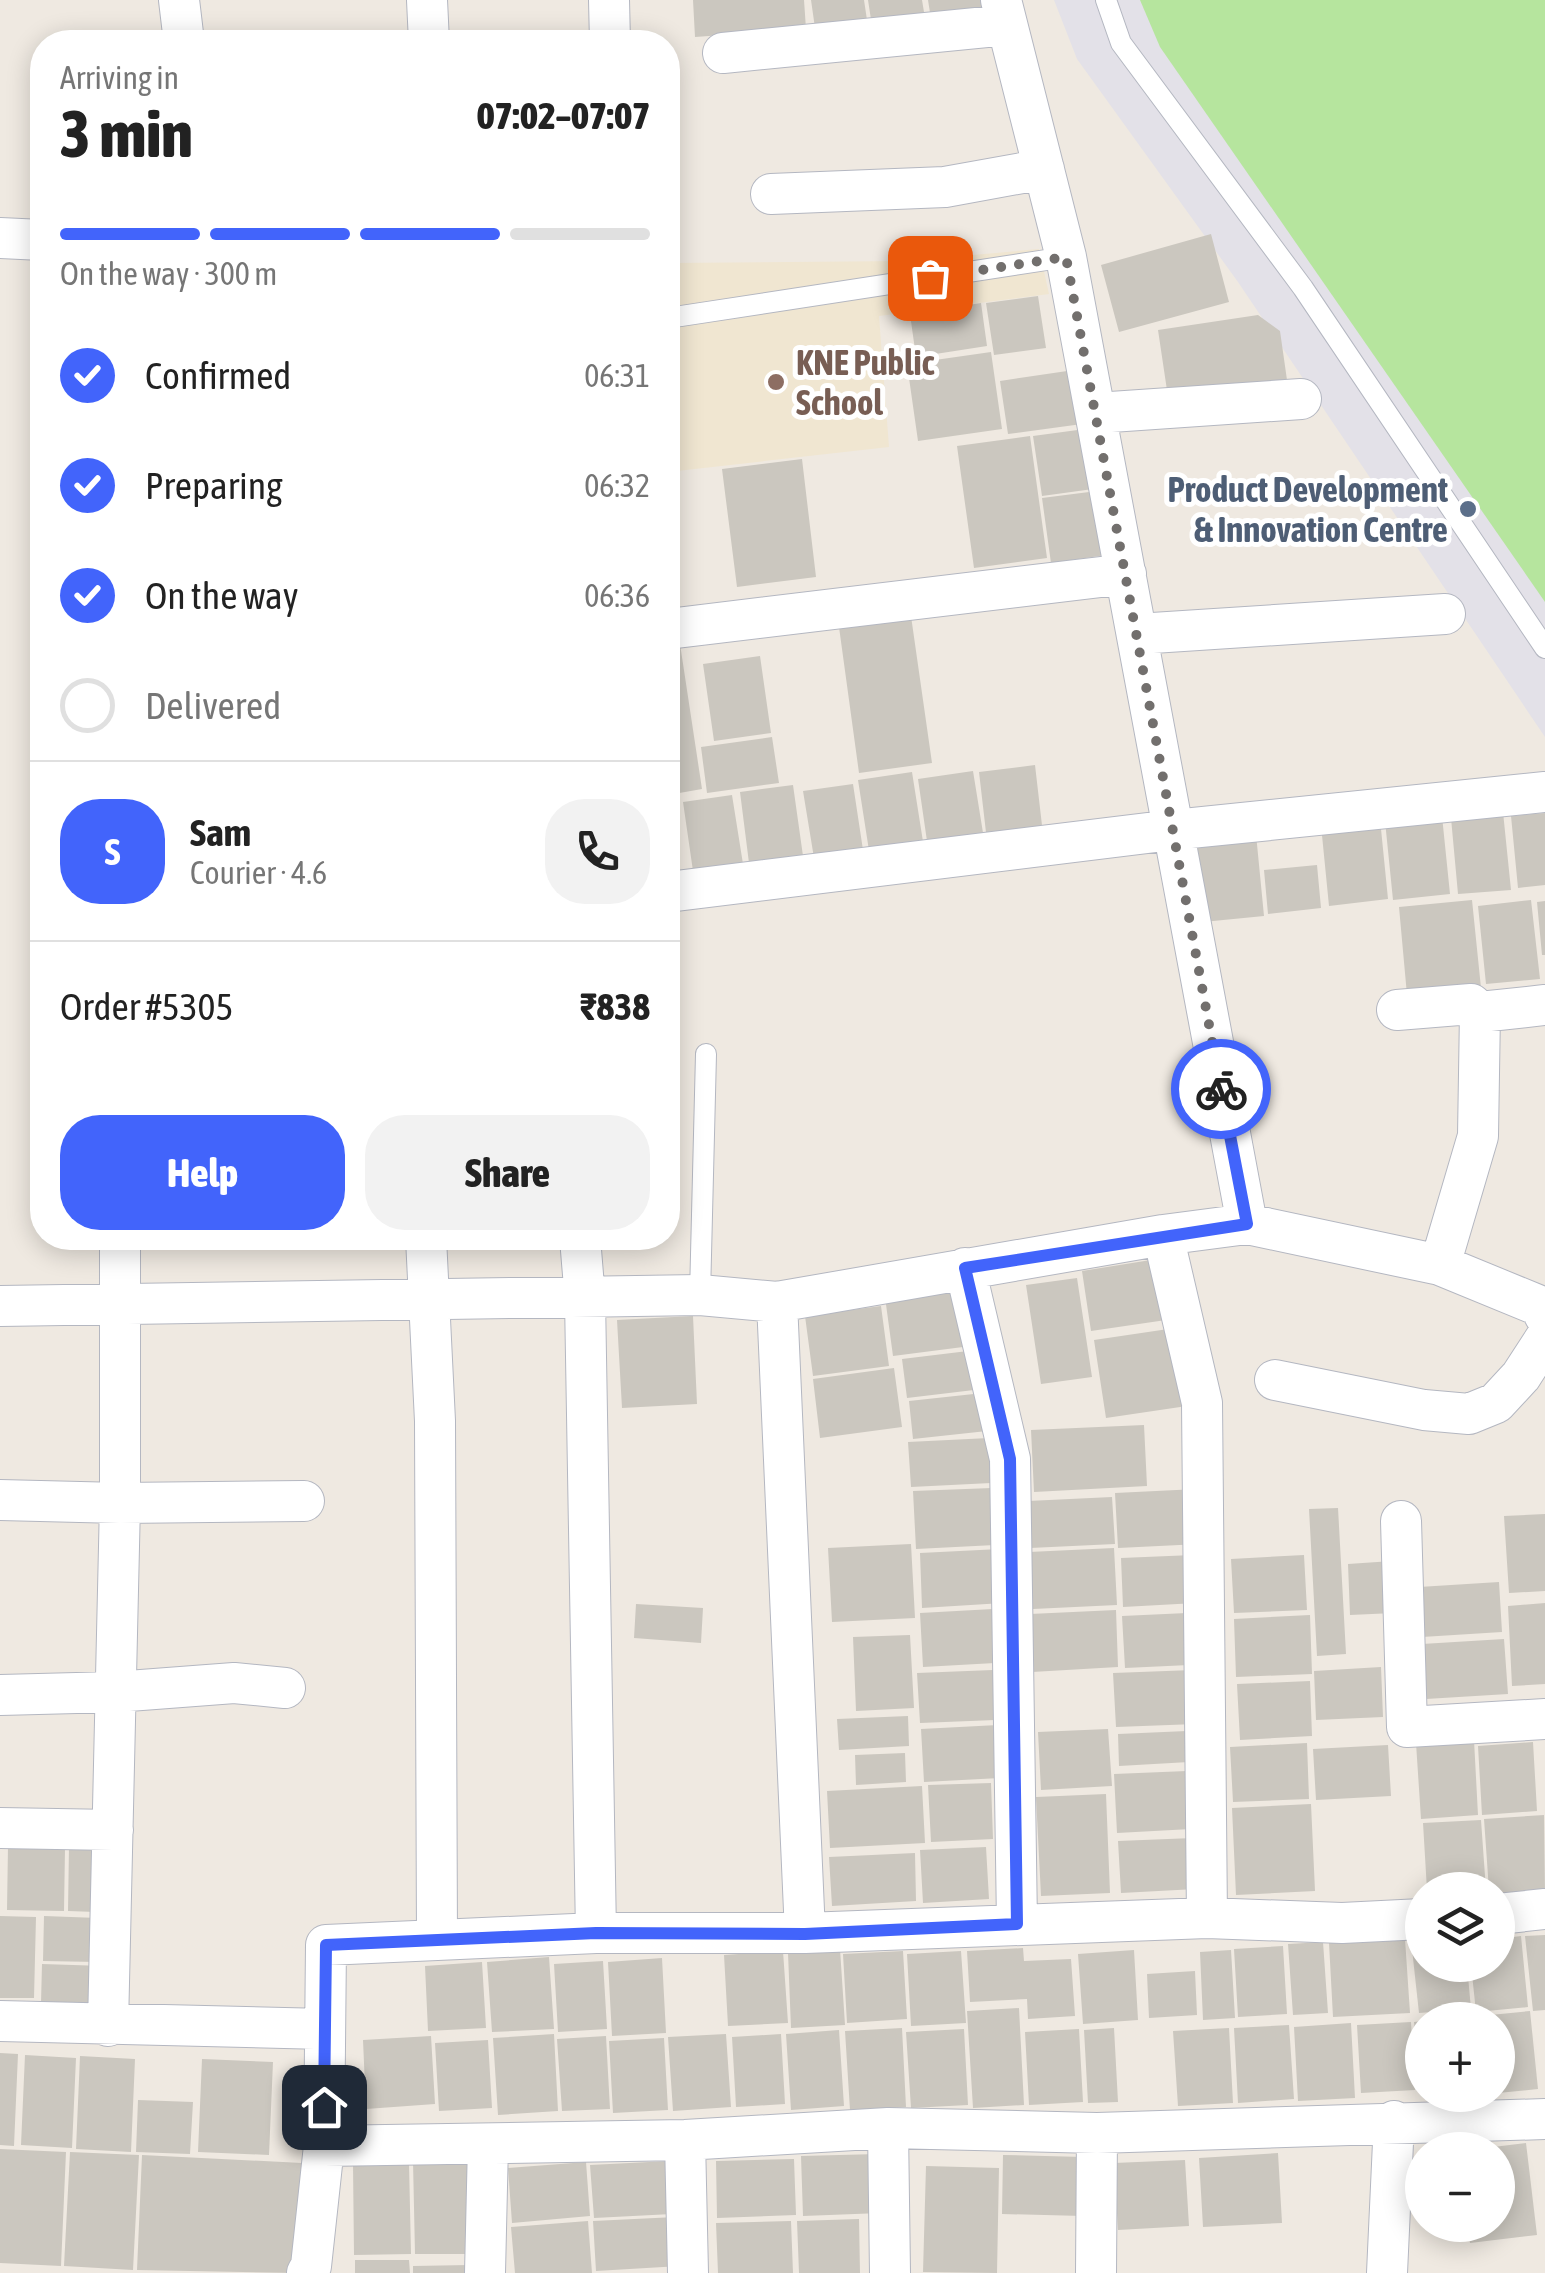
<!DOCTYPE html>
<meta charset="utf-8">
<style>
body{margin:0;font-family:"Asap Condensed",sans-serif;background:#f2f2f2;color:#222;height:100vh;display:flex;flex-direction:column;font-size:38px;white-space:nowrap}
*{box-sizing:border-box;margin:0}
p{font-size:32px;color:#767676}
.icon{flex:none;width:55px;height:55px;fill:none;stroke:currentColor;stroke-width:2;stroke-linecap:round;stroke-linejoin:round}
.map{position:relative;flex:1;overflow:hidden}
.drawer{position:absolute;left:30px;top:30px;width:650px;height:1220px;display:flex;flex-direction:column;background:#fff;border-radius:40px;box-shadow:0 5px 25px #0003}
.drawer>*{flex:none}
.fabs{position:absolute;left:1405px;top:1872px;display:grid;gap:20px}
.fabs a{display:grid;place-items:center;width:110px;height:110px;border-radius:50%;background:#fff;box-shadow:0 5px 25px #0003;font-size:50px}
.pin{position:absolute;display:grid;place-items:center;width:85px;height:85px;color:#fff;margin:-42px;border-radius:20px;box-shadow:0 5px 15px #0006}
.courier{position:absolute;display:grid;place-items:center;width:100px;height:100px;margin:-50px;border:8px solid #4264fb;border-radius:50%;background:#fff;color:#222;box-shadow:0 2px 12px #0007}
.summary em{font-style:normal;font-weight:800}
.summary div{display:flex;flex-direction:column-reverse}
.summary{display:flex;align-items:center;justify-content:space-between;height:170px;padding:0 30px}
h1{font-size:65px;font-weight:800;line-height:75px}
.bar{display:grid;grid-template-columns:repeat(4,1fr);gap:15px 10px;align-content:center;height:120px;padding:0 30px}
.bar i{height:12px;border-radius:8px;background:#e0e0e0}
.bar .selected{background:#4264fb}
.bar p{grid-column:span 4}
.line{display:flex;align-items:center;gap:25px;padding:0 30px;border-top:2px solid #e0e0e0}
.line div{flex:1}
.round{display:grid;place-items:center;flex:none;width:105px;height:105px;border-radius:40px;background:#f2f2f2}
ol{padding:0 30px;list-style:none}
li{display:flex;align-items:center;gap:30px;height:110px}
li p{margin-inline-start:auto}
li .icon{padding:10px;border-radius:50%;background:#4264fb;color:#fff;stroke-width:4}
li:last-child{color:#767676}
li i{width:55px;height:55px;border:5px solid #e0e0e0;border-radius:50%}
.cta{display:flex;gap:20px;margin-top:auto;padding:20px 30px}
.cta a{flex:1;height:115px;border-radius:40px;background:#4264fb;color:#fff;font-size:40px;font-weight:800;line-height:115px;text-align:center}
.cta a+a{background:#f2f2f2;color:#222}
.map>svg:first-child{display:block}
.industrial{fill:#e3e1e8}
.education{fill:#f0e6d1}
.green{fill:#b6e59e}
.building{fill:#cbc7bf}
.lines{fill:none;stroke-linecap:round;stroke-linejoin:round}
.service-casing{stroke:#b4b7c1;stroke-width:22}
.minor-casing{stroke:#b4b7c1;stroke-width:42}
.service{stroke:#fff;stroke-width:20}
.minor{stroke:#fff;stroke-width:40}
.done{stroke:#726f6d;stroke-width:10;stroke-dasharray:0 18}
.route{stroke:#4264fb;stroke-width:12}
.education-dot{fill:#8d6e63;stroke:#fff;stroke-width:4}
.service-dot{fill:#5c6f8a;stroke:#fff;stroke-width:4}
.labels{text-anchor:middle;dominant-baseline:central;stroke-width:10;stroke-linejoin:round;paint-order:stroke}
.education-label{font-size:35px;font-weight:bold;fill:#785e54;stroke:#fff;text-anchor:start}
.service-label{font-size:35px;font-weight:bold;fill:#4e5e75;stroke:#fff;text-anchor:end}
</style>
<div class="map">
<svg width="1545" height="2273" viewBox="0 0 1545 2273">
<rect width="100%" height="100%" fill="#efe9e1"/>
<path class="industrial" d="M1054,0H1545V737L1238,282L1077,59Z"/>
<path class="education" d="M1039,249L1049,294L879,316L889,447L668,472V263L906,261Z"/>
<path class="green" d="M1140,0H1545V602L1160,47Z"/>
<path class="building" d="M693,0H804L806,29L695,37Z
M811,0H864L867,20L815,28Z
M868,0H922L925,18L872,26Z
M928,0H993L995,9L931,19Z
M1211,234L1229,302L1119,332L1101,265Z
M1038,296L1046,348L994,355L986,303Z
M981,303L987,346L916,357L910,314Z
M1258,315L1280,331L1287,380L1168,397L1158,330Z
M991,352L1002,429L918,441L907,364Z
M1074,370L1082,424L1008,434L1000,381Z
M1085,429L1093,489L1042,496L1033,436Z
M1030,436L1047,558L974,568L957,446Z
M802,459L816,577L737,587L722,469Z
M1097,491L1106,555L1051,563L1042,498Z
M911,616L932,763L859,773L839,627Z
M680,644L702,789L668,795V646Z
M760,656L771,733L714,741L703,664Z
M772,737L779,783L707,793L701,747Z
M1035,765L1043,834L987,841L979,772Z
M973,771L984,839L928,848L918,779Z
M912,772L924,848L870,857L858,780Z
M853,784L863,850L814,858L803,791Z
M793,785L803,856L749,863L740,792Z
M732,795L743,864L693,871L683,802Z
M1503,812L1511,890L1458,894L1451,818Z
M1545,813V885L1518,888L1511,816Z
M1442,816L1450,894L1393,900L1385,821Z
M1380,819L1388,899L1329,906L1321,825Z
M1256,834L1264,916L1203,922L1195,840Z
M1317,865L1321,908L1268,914L1264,870Z
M1472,900L1481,988L1407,995L1399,907Z
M1531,900L1540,979L1486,984L1478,906Z
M1545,901V955H1542L1537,902Z
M1157,1259L1166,1320L1091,1331L1082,1271Z
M1077,1278L1092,1377L1041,1384L1026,1285Z
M955,1288L963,1347L893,1356L885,1297Z
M881,1306L889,1366L813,1376L805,1316Z
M693,1316L697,1404L622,1408L617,1320Z
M1175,1328L1187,1406L1106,1418L1094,1340Z
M968,1351L974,1390L907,1398L902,1359Z
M894,1368L902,1427L820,1438L813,1379Z
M983,1393L987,1431L913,1439L909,1401Z
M1144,1425L1147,1486L1034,1492L1031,1430Z
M989,1438L991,1483L911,1487L908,1442Z
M992,1488L995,1545L916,1549L913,1491Z
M1197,1489L1200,1544L1118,1548L1115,1493Z
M1112,1497L1115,1544L1030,1548L1028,1501Z
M1338,1508L1346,1654L1317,1656L1309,1509Z
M1545,1514V1591L1509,1593L1504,1516Z
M911,1544L915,1618L832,1622L828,1548Z
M1114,1548L1117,1605L1033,1609L1029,1552Z
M1000,1549L1003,1603L922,1608L920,1553Z
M1193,1555L1196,1603L1123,1607L1121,1558Z
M1304,1555L1307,1610L1234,1613L1231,1559Z
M1392,1561L1394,1613L1350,1615L1348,1564Z
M1499,1582L1502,1632L1422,1637L1419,1587Z
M1545,1603V1684L1512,1686L1508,1606Z
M636,1604L703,1608L701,1643L634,1638Z
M993,1609L995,1663L923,1667L920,1613Z
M1116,1610L1118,1667L1032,1672L1030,1614Z
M1187,1613L1189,1665L1125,1668L1122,1616Z
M1310,1615L1312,1674L1236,1677L1234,1619Z
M910,1635L914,1708L856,1711L853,1637Z
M1504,1639L1508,1694L1426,1699L1422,1644Z
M1381,1667L1383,1717L1316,1720L1314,1671Z
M993,1670L995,1720L920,1723L917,1673Z
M1193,1670L1196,1724L1116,1727L1113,1673Z
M1310,1681L1312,1736L1240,1740L1237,1684Z
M908,1716L909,1746L839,1750L837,1719Z
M998,1725L1000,1778L924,1782L921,1729Z
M1108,1729L1112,1786L1041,1790L1038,1732Z
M1187,1731L1189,1762L1119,1766L1118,1734Z
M1474,1740L1478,1815L1421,1819L1416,1743Z
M1533,1742L1537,1811L1482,1815L1478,1746Z
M1307,1743L1309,1799L1233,1802L1230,1747Z
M1388,1745L1391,1796L1316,1800L1313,1749Z
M905,1753L906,1782L856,1785L855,1755Z
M1187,1771L1191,1829L1117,1833L1114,1774Z
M991,1783L993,1839L931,1842L928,1785Z
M922,1786L925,1843L830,1848L827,1791Z
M1106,1794L1110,1893L1041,1896L1036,1797Z
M1311,1804L1315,1891L1236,1895L1232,1808Z
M1544,1815L1545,1894L1498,1897V1890H1489L1484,1819Z
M1481,1820L1486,1890H1427L1423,1823Z
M1193,1838L1196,1889L1121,1893L1118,1841Z
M8,1846L65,1848L64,1911L7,1910Z
M69,1846L97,1847L96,1912L68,1911Z
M986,1847L989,1899L923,1903L920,1850Z
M915,1853L916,1901L832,1906L829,1857Z
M0,1916L36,1917L34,1998H0Z
M44,1916L98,1918L97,1962L43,1961Z
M1545,1935V2010L1533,2011L1525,1936Z
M1521,1936L1528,2007L1476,2012L1471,1965H1498V1939Z
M1405,1939L1410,2013L1333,2017L1329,1943Z
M1323,1942L1328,2013L1293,2015L1288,1944Z
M1283,1946L1287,2014L1238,2017L1234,1949Z
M1023,1948L1024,1961L1071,1959L1075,2016L1028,2019L1027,1999L970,2002L967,1951Z
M1422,1948V1965H1467L1471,2009L1419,2013L1412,1949Z
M840,1949L845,2025L791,2028L788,1953Z
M1134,1950L1138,2020L1083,2024L1078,1954Z
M1231,1950L1235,2018L1203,2020L1200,1952Z
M783,1951L788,2023L728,2026L724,1955Z
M903,1951L907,2019L847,2023L843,1954Z
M961,1951L966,2023L911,2026L907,1954Z
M549,1957L554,2029L492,2032L487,1962Z
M662,1958L666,2033L612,2036L608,1962Z
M603,1961L607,2029L558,2032L554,1964Z
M482,1962L486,2028L428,2031L425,1966Z
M42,1964L104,1966L103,2005L41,2003Z
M1195,1971L1197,2015L1149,2018L1147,1974Z
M1019,2008L1024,2105L973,2108L967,2011Z
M1530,2011L1538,2089L1498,2093V2020H1470V2017Z
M1422,2021V2077H1420L1414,2022Z
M1411,2022L1415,2090L1361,2093L1357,2025Z
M1351,2023L1355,2098L1298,2101L1294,2027Z
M1289,2025L1294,2099L1238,2103L1234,2028Z
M902,2028L906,2107L850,2110L845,2031Z
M1114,2028L1118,2102L1088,2103L1084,2030Z
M1229,2028L1233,2103L1178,2106L1173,2031Z
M964,2029L968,2105L911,2108L906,2032Z
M1079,2029L1083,2102L1029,2105L1025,2032Z
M839,2030L844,2106L791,2110L786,2034Z
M554,2034L558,2111L498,2115L493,2038Z
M726,2034L731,2107L673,2111L668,2037Z
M781,2034L785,2104L736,2107L732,2037Z
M431,2036L435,2104L366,2109L363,2040Z
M606,2036L610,2109L562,2111L557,2039Z
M664,2038L668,2110L613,2113L609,2041Z
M488,2040L492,2108L439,2111L435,2043Z
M0,2053L18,2054L14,2146L0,2145Z
M25,2055L76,2058L72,2148L21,2145Z
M80,2056L135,2059L131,2152L76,2149Z
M202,2059L273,2062L269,2155L198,2152Z
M138,2100L193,2102L190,2154L136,2152Z
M1526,2143L1537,2235L1470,2243L1467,2225H1498V2150L1485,2148Z
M0,2149L66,2152L61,2266L0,2263Z
M70,2152L139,2155L133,2270L64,2266Z
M1278,2153L1282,2223L1203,2227L1199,2158Z
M878,2154L881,2213L803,2216L801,2156Z
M142,2155L302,2163L296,2273L137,2270Z
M1003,2155L1084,2157L1083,2216L1002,2214Z
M794,2159L796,2215L717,2218L716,2161Z
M472,2160L473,2254H415L413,2161Z
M1185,2160L1189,2226L1118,2230L1114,2163Z
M669,2161L672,2214L594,2218L590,2165Z
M586,2162L590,2216L512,2223L508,2168Z
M409,2163L411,2254L354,2255L353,2164Z
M926,2166L999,2168L997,2273L923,2272Z
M676,2217L680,2266L596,2271L593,2221Z
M859,2219L860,2273H799L797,2221Z
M588,2221L592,2273H515L511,2227Z
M791,2221L793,2273H718L716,2223Z
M355,2260H409L410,2273H355Z
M469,2265V2273H413V2266Z"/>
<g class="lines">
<g class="service-casing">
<path id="service" d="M1106,0L1121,43L1303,288L1545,648
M668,318L1066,257
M700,1295L706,1054"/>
</g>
<g class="minor-casing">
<path id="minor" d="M179,0L184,42
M427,0L429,42
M609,0L610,42
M1001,0L1066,257L1247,1224L1440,1265L1540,1306L1545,1316
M723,53L1007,25
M771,194L945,187L1044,169
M0,238L42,240
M1096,413L1301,399
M668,629L1126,574
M1137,634L1445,614
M668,892L1172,830L1545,792
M1397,1010L1471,1004L1480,1012L1478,1136L1440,1265
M1480,1012L1545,1005
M1163,1235L1202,1403L1207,1918
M426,1238L435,1421L437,1940
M580,1238L585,1299L596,1933
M965,1268L1010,1459L1017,1924
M777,1302L805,1933
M0,1306L700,1295L777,1302L1163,1235L1247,1224
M1275,1380L1424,1410L1469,1414L1496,1403L1521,1376L1545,1339
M0,1500L120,1503L304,1501
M1401,1521L1407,1727L1545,1719
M0,1695L115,1692L234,1683L285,1688
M0,1828L113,1830
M1498,1914L1545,1909
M0,2021L325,2029
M108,2026L120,1503V1238
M888,2128L890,2273
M685,2140L688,2273
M324,2146L685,2140L888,2128L1097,2133L1545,2119
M307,2273L311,2266L324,2146L326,1945L596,1933H805L1207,1918L1342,1923L1422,1919
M485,2273L488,2144
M1096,2273L1097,2133
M1387,2273L1394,2121"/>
</g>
<use href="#service" class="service"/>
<use href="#minor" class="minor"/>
</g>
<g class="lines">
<path class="done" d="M930,278L1066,257L1221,1089"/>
<path class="route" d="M324,2107L326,1945L596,1933L805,1934L1017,1924L1010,1459L965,1268L1247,1224L1221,1089"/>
</g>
<circle class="education-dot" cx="776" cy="382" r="10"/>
<circle class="service-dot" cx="1468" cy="509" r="10"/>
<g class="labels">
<g class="education-label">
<text x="796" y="362">KNE Public<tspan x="796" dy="40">School</tspan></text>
</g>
<g class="service-label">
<text x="1448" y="489">Product Development<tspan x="1448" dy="40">&amp; Innovation Centre</tspan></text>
</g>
</g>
</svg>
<div class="fabs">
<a><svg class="icon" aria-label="layers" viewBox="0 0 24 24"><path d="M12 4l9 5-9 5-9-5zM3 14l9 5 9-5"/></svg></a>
<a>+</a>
<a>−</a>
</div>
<div class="pin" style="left:930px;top:278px;background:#ea580c"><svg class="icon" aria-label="bag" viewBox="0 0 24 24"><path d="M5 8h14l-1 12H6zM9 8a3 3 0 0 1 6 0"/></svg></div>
<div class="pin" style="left:324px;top:2107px;background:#1f2937"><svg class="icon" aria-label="home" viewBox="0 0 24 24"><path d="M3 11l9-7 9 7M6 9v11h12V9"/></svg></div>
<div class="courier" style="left:1221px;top:1089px"><svg class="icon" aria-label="bike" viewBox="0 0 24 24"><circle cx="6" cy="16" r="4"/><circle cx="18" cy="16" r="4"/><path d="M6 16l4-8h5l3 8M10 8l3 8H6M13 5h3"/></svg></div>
<section class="drawer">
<div class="summary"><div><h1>3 min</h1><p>Arriving in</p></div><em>07:02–07:07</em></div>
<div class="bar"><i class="selected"></i><i class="selected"></i><i class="selected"></i><i></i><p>On the way · 300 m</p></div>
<ol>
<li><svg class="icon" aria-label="check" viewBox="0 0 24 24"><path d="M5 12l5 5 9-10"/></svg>Confirmed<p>06:31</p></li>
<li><svg class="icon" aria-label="check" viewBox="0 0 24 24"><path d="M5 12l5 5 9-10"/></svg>Preparing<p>06:32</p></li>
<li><svg class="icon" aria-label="check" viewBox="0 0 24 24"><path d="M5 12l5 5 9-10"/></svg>On the way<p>06:36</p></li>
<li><i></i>Delivered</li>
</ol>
<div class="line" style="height:180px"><b class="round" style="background:#4264fb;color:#fff">S</b><div><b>Sam</b><p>Courier · 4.6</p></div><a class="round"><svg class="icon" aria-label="phone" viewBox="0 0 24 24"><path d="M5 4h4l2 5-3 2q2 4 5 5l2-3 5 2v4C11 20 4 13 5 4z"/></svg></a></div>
<div class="line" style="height:130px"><div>Order #5305</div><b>₹838</b></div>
<div class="cta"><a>Help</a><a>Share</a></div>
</section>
</div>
